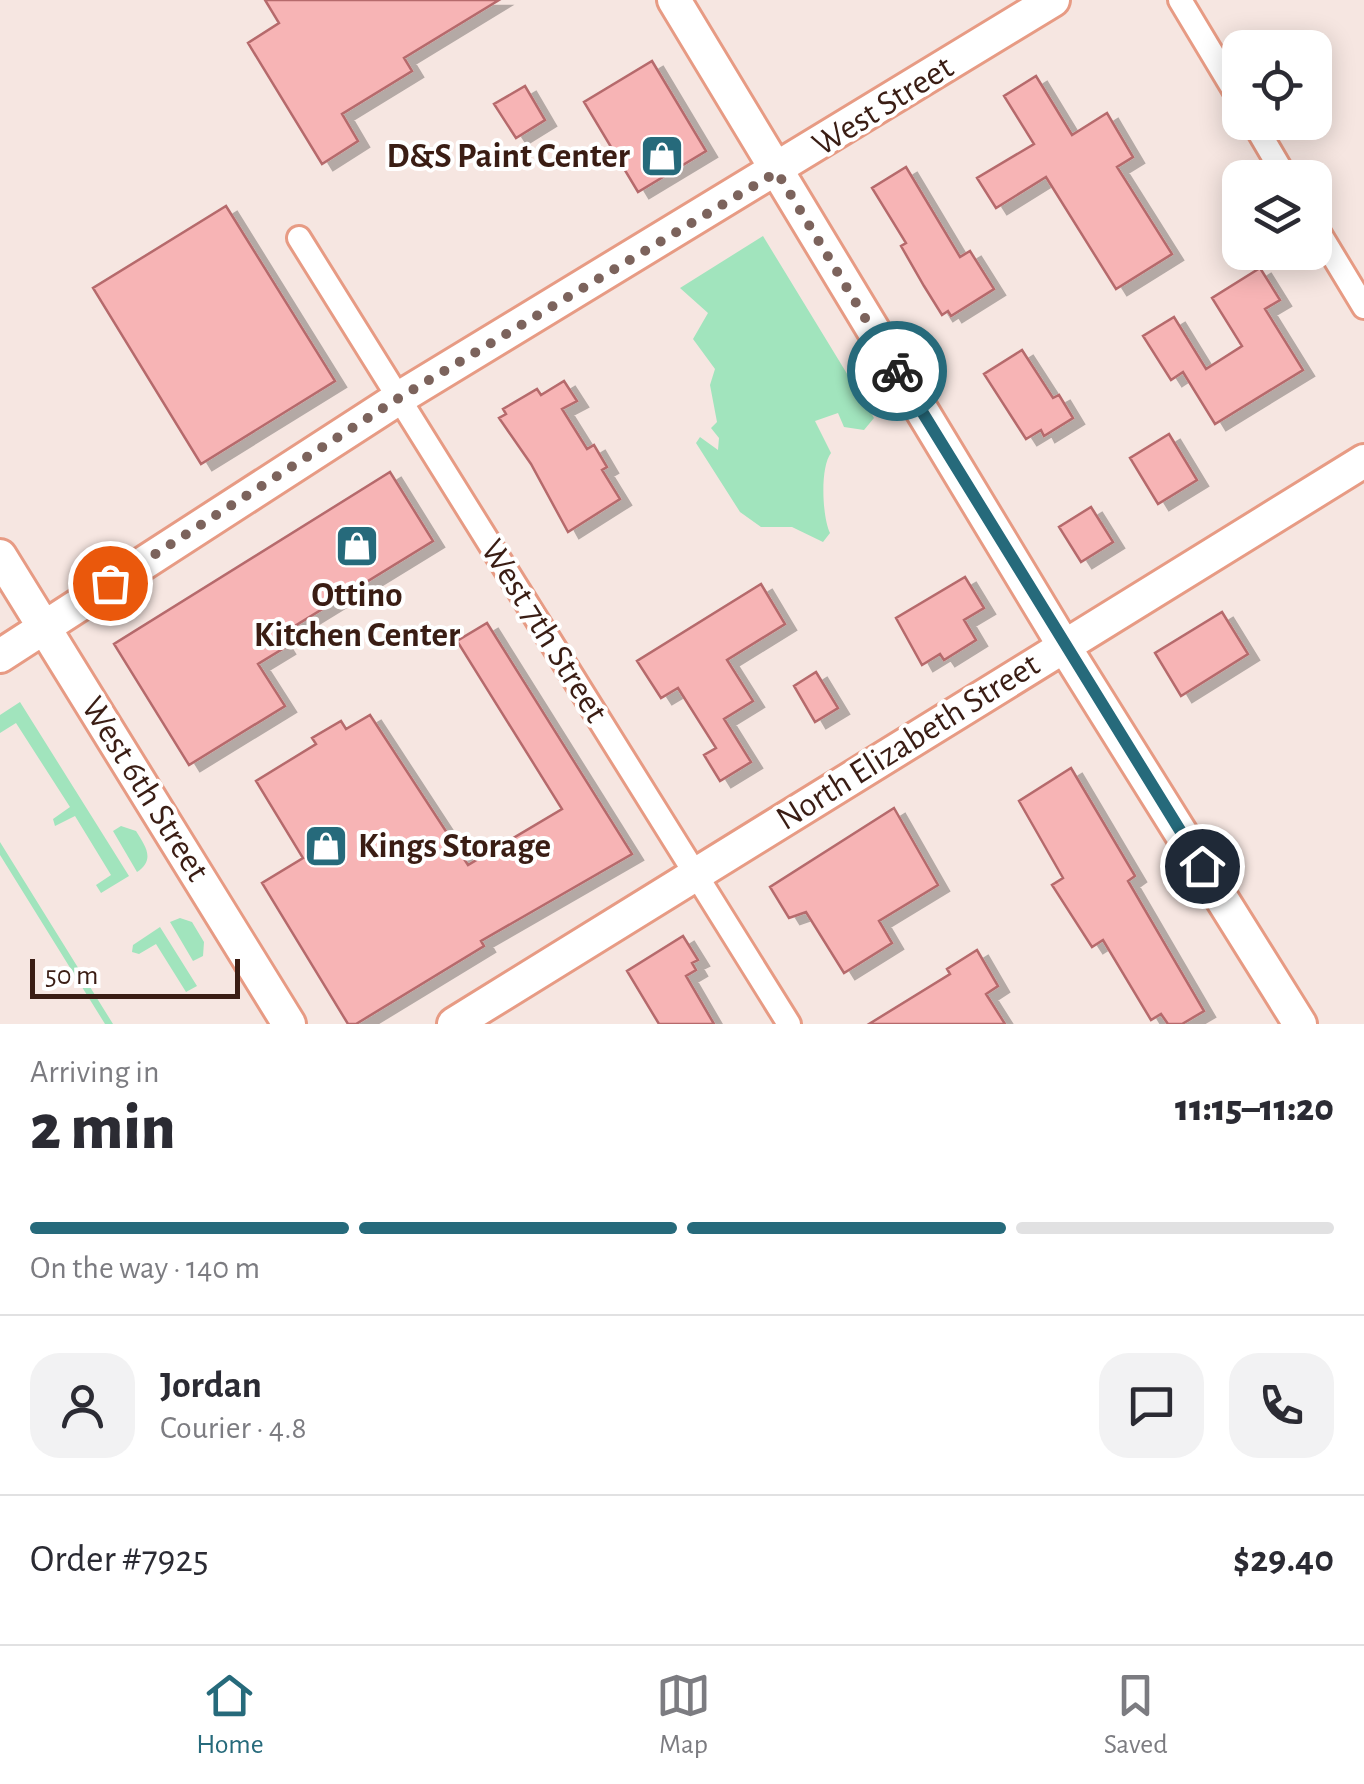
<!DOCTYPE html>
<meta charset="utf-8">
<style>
body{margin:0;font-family:"Alegreya Sans",sans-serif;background:#f2f2f3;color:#2b2b33;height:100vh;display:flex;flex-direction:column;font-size:38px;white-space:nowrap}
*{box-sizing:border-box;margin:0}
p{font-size:32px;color:#7c7c81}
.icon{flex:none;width:55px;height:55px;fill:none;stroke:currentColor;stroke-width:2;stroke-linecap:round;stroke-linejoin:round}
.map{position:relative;height:1024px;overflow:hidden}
.drawer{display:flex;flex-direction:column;background:#fff;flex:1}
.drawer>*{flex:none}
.controls{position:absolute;left:1222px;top:30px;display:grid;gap:20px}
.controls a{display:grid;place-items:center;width:110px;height:110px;border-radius:20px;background:#fff;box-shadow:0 5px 25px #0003;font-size:50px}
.scale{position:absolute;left:30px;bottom:25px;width:210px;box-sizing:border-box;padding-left:10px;border:5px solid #3a1d14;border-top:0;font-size:28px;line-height:35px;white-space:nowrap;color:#3a1d14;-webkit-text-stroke:8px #fff;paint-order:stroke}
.pin{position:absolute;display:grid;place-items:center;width:85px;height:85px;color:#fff;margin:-42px;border:5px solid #fff;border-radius:50%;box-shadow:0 2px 10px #0007}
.courier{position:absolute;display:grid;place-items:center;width:100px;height:100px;margin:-50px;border:8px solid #266a7b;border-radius:50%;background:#fff;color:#222;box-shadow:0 2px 12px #0007}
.head em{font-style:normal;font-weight:800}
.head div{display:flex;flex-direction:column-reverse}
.head{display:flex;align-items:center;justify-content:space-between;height:170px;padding:0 30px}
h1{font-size:65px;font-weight:800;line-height:75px}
.bar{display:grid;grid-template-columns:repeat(4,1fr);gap:15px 10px;align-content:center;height:120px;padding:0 30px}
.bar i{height:12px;border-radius:8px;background:#e1e1e2}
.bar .active{background:#266a7b}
.bar p{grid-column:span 4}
.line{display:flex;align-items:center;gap:25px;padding:0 30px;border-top:2px solid #e1e1e2}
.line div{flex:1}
.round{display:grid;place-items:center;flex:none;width:105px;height:105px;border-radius:30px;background:#f2f2f3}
.dock{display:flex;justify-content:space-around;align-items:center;height:140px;border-top:2px solid #e1e1e2;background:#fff;font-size:28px;color:#7c7c81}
.dock a{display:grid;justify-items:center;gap:5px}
.dock .active{color:#266a7b}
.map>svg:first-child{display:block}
.green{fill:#a1e4bd}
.building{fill:#f7b4b5;stroke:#b66a6c;stroke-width:2.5;filter:url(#shadow)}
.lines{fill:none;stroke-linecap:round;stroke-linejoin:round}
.street-casing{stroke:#e79b84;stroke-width:28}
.secondary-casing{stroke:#e79b84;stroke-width:38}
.street{stroke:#fff;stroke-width:22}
.secondary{stroke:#fff;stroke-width:32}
.done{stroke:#7c635c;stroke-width:10;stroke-dasharray:0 18}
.route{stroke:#266a7b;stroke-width:12}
.labels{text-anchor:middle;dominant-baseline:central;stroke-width:8;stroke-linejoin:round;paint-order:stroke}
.street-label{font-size:35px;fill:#3a1d14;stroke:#fff}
.poi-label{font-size:35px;font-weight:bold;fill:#3a1d14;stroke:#fff;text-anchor:end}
</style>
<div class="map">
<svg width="1364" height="1024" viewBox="0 0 1364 1024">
<defs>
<filter id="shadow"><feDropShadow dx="11" dy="6" stdDeviation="0" flood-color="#0004"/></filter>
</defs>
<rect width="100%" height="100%" fill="#f6e6e1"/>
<path class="green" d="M763,236L874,418L864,430L844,427L838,413L815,421L831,453C820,467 822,516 830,533L823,542L792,527H761L740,512L696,443L700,437L718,450L719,438L711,428L717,422L710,385L715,369L693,339L708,313L680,288Z
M20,702L129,876L101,893L96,885L111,875L75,816L55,826L53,819L70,807L16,723L0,733V715Z
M121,826L136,831C145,846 156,859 137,872L113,831Z
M0,842L113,1024H105L0,855Z
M180,918L192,922L204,942L203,956L193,961L170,922Z
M160,927L197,986L186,992L156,944L139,954L132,952L133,945Z"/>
<path class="building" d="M265,0H499L404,58L412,71L342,114L358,141L322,164L248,43L279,23Z
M652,61L706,151L638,192L584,102Z
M1036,76L1072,135L1107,113L1133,157L1117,167L1172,254L1116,289L1046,177L996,208L977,178L1034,144L1004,96Z
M525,86L545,120L516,138L494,104Z
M906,167L960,257L970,251L994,289L951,316L948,311L942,315L924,286L901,246L906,243L872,188Z
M226,206L335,381L201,464L93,288Z
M1260,268L1280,300L1265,309L1303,370L1215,424L1183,372L1171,380L1143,336L1174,317L1206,369L1242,346L1212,298Z
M1022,350L1053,398L1059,395L1073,418L1044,436L1041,430L1026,439L984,374Z
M564,381L577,401L562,409L587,449L594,445L607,467L602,470L620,499L568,532L531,464L499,418L506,414L503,409L537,389L541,395Z
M1169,434L1197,480L1158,504L1130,458Z
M390,472L433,541L277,637L284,648L258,664L285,706L189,765L114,644Z
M1091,507L1113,542L1081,562L1059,527Z
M965,577L984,608L964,620L976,640L944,660L940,654L922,665L896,618Z
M761,584L785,624L727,660L753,701L724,719L751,762L720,781L704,755L716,748L678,688L661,698L637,661Z
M1222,612L1248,654L1181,696L1155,653Z
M487,623L632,854L481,941L484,946L356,1024H348L262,883L303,858L256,781L316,744L312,738L341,721L346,729L370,715L468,865L562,809L457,641Z
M816,672L838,708L815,722L794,686Z
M1071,768L1135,876L1128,881L1204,1011L1182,1024H1168L1161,1014L1151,1020L1103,940L1092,947L1052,885L1063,878L1019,801Z
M894,808L938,885L879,921L892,943L844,973L806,912L789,918L770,887Z
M683,936L698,960L692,963L696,970L686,976L714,1024H659L627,971Z
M977,950L998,986L986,994L1005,1024H869L950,974L947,969Z"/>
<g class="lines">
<g class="street-casing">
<path id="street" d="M1180,0L1240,100
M1253,122L1286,178
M1315,226L1364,307
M299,238L789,1024"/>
</g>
<g class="secondary-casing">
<path id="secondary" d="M674,0L1064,646L1300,1024
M0,556L289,1024
M0,656L399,398L1053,0
M454,1024L1364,461"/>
</g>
<use href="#street" class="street"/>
<use href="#secondary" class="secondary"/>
</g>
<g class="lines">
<path class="done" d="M110,583L399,398L777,172L897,371"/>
<path class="route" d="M897,371L1202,866"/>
</g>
<defs>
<g id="shop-square" transform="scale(2.25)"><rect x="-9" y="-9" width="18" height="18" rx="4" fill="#266a7b" stroke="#fff"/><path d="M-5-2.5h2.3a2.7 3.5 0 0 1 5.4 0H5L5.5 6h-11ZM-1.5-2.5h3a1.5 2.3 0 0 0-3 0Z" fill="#fff"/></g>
</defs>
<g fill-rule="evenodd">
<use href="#shop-square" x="662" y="156"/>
<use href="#shop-square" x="357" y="546"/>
<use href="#shop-square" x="326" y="846"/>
</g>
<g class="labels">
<g class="street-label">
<text transform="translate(883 106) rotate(-32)">West Street</text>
<text transform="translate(544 631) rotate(58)">West 7th Street</text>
<text transform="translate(908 742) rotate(-32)">North Elizabeth Street</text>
<text transform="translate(145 789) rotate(58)">West 6th Street</text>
</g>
<g class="poi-label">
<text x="630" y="156">D&amp;S Paint Center</text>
<text x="357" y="595" text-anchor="middle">Ottino<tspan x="357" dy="40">Kitchen Center</tspan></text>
<text x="358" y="846" text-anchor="start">Kings Storage</text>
</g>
</g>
</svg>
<div class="controls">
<a><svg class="icon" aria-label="locate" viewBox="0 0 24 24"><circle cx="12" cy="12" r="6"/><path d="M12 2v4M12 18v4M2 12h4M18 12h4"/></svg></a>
<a><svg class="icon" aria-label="layers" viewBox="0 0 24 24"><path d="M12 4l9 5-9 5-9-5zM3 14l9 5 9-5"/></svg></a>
</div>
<div class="scale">50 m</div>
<div class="pin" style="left:110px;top:583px;background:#ea580c"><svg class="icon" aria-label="bag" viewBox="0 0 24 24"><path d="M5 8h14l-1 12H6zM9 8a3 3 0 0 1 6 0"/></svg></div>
<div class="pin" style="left:1202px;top:866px;background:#1f2937"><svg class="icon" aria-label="home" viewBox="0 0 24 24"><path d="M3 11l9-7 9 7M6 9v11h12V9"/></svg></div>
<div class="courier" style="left:897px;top:371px"><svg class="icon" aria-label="bike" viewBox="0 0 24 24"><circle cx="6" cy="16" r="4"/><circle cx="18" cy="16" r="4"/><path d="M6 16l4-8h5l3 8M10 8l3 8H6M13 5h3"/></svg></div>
</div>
<section class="drawer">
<div class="head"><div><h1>2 min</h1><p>Arriving in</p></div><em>11:15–11:20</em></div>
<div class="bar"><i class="active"></i><i class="active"></i><i class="active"></i><i></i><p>On the way · 140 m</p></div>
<div class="line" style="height:180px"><a class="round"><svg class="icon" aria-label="person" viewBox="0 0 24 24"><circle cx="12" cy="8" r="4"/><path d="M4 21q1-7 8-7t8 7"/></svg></a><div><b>Jordan</b><p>Courier · 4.8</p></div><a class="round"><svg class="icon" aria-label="chat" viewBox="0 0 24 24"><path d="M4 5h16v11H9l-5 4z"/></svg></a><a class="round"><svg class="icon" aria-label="phone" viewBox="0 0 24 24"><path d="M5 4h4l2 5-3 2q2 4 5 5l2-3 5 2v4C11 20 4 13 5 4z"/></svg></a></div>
<div class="line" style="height:130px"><div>Order #7925</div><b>$29.40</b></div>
</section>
<nav class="dock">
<a class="active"><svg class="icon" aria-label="home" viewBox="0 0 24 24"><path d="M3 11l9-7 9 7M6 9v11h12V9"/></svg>Home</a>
<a><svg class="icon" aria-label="map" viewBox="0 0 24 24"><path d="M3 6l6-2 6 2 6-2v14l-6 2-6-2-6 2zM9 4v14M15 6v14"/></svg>Map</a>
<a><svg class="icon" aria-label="saved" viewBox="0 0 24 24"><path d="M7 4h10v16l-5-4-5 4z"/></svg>Saved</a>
</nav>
